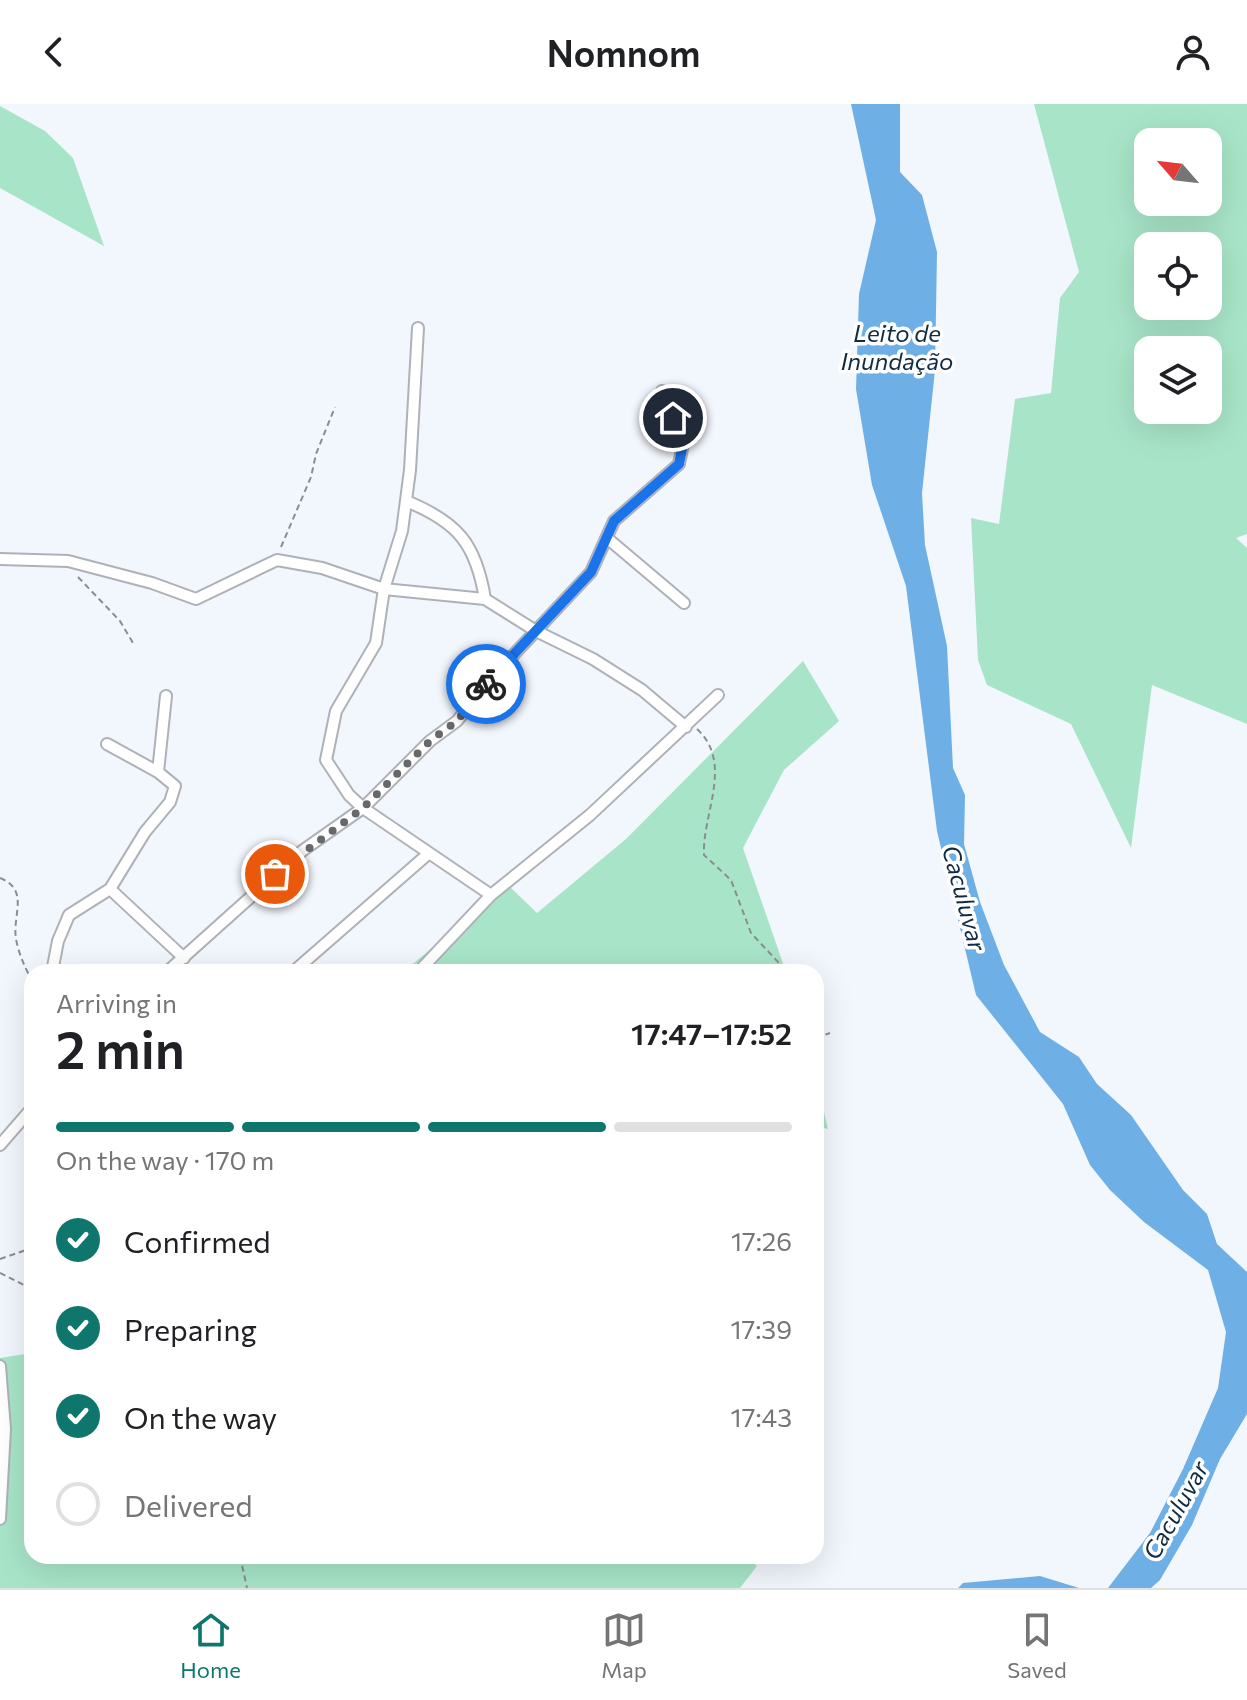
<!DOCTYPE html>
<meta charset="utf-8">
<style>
body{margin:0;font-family:Commissioner,sans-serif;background:#f6f6f6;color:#202124;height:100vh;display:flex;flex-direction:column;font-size:30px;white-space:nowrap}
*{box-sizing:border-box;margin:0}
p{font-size:26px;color:#757577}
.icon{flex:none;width:44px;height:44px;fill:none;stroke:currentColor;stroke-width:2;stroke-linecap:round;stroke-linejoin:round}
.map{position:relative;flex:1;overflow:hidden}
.side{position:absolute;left:24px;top:860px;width:800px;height:600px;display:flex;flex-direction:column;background:#fff;border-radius:24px;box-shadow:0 8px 32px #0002}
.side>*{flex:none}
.needle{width:52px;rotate:298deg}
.fabs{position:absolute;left:1134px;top:24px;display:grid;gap:16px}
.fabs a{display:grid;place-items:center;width:88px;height:88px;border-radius:16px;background:#fff;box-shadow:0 8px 32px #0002;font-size:40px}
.pin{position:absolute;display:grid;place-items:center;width:68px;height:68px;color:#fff;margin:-34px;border:4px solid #fff;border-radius:50%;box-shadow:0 2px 8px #0007}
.courier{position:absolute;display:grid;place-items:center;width:80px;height:80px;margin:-40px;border:6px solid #1a73e8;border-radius:50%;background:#fff;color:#222;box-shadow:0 2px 10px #0007}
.head em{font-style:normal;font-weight:600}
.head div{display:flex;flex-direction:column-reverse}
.head{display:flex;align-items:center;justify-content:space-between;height:136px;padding:0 32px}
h1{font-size:52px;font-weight:600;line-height:60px}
.bar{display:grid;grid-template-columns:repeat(4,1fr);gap:12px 8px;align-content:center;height:96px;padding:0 32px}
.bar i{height:10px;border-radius:6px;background:#e0e0e0}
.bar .selected{background:#0f766e}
.bar p{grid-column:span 4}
ol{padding:0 32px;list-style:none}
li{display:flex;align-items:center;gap:24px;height:88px}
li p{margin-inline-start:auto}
li .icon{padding:8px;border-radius:50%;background:#0f766e;color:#fff;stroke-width:4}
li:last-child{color:#757577}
li i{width:44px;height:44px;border:4px solid #e0e0e0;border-radius:50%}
header{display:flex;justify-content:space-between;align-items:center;height:104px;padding:0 32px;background:#fff;font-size:36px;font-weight:600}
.tabs{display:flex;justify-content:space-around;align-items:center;height:112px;border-top:2px solid #e0e0e0;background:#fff;font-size:22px;color:#757577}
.tabs a{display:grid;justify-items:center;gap:4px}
.tabs .selected{color:#0f766e}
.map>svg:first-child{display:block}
.green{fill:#a8e5c8;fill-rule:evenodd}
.water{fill:#6eb0e6}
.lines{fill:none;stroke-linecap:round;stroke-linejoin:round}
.street-casing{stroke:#aeb2b8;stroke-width:14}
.path{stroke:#8a8d92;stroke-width:2;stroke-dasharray:6 4;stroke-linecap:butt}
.street{stroke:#fff;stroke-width:10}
.done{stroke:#66686c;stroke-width:8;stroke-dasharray:0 14.4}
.route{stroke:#1a73e8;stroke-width:10}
.labels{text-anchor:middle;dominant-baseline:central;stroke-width:7;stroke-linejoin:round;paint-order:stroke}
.water-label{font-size:24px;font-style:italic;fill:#102c43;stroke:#fff}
</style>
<header><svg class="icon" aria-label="back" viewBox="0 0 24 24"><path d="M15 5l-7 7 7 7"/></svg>Nomnom<svg class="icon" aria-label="person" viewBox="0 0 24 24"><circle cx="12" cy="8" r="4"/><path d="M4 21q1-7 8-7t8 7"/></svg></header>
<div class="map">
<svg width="1247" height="1484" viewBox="0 0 1247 1484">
<rect width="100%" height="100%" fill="#f2f6fd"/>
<path class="green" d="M1034,0H1247V430L1236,434L1247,444V620L1152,581L1131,744L1071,620L987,581L978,556L971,414L999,420L1015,295L1051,289L1060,194L1079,168ZM1208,38V98H1148V38ZM1208,142V202H1148V142ZM1148,246H1208V306H1148Z
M0,2L45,27L73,54L104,142L0,84Z
M803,557L839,617L784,666L743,744L786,868H403L508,781L537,809L626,735Z
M816,975L828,1025L816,1022Z
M32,1249V1452H742L757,1462L740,1484H0V1254Z"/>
<path class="water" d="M851,0H900V68L922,91L937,148L935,266L922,389L925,441L947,542L953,664L965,691L964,740L980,798L1004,861L1040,928L1079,953L1097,980L1131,1011L1183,1086L1207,1110L1217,1140L1247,1168V1310L1220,1355L1192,1421L1160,1476L1151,1484H1108L1150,1429L1183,1365L1218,1284L1226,1228L1208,1166L1144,1118L1110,1086L1090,1061L1063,1000L976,891L937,727L906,482L872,381L856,285L859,190L876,116Z
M1040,1472L1079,1484H958L963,1479Z"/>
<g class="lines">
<g class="street-casing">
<path id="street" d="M662,287L683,340L679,360L614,417L591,468L489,577L457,617L430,637L363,704L349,691L326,656L336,607L376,539L384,485L485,495L536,527L593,555L642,586L686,623
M406,397C458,418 476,440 485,495
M607,434L684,499
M0,455L68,457L152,479L196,495L277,456L322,464L384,485L402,427L410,366L418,224
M158,668L166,592
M110,785L184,854
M423,863L491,791
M52,868L58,837L69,811L110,785L145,728L170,698L175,682L158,668L107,640
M167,868L302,747L363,704L491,791L590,711L718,591
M293,868L428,750
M0,1041L32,1004
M0,1262L5,1325L0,1415"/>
</g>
<path class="path" d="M281,443L311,373L316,350L335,303
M78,473L120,517L133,539
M697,625C734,659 702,710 704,751L731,776L751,829L779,859L781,868
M0,774C30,786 12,811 16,835C19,851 25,863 32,877
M816,934L830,929
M0,1155L32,1144
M0,1169L32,1185
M240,1452L247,1484"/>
<use href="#street" class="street"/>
</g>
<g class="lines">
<path class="done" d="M275,770L363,704L430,637L457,617L486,580"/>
<path class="route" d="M486,580L591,468L614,417L679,360L683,340L673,314"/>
</g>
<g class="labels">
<g class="water-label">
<text x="897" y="228">Leito de<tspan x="897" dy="28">Inundação</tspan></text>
<text transform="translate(965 794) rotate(75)">Caculuvar</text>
<text transform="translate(1175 1406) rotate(-61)">Caculuvar</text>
</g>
</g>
</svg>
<div class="fabs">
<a><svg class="needle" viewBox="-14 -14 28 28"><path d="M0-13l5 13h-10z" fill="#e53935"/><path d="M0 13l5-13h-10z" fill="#757577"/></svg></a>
<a><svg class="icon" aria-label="locate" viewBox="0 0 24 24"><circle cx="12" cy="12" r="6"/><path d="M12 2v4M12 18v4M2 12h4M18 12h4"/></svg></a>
<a><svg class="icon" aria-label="layers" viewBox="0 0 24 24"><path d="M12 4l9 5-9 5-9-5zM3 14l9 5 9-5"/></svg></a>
</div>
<div class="pin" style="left:275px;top:770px;background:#ea580c"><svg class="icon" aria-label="bag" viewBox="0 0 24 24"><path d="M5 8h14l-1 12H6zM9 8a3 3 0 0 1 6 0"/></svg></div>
<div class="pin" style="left:673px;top:314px;background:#1f2937"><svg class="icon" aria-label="home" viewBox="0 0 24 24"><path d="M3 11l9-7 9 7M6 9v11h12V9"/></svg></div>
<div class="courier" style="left:486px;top:580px"><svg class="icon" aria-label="bike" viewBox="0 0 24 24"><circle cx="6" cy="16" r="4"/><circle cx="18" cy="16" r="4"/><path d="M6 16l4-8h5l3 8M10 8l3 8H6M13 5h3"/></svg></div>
<section class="side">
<div class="head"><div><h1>2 min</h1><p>Arriving in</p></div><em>17:47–17:52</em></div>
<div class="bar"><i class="selected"></i><i class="selected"></i><i class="selected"></i><i></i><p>On the way · 170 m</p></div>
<ol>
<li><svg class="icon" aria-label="check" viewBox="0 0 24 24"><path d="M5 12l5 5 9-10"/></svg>Confirmed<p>17:26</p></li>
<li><svg class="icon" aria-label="check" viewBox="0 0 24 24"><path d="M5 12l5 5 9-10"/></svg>Preparing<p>17:39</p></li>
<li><svg class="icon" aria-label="check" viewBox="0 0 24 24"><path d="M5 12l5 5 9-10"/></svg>On the way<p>17:43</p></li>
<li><i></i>Delivered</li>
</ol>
</section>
</div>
<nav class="tabs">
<a class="selected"><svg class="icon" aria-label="home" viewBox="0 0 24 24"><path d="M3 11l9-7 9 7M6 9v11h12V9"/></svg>Home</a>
<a><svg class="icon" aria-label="map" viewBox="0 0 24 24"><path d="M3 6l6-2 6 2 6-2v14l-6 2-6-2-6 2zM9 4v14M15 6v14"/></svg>Map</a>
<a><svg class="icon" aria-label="saved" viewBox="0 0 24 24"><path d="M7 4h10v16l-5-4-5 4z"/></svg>Saved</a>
</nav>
